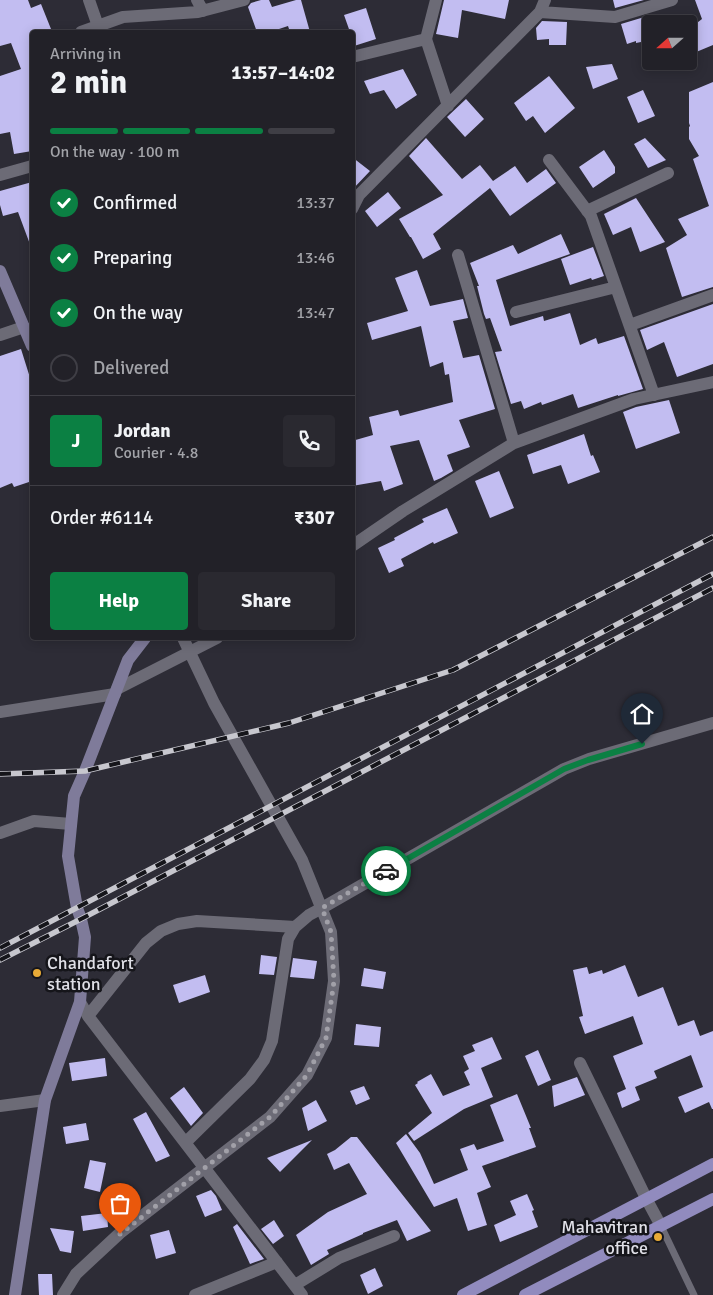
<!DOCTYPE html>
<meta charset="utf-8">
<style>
body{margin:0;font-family:Signika,sans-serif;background:#2a2930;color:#f1f3f6;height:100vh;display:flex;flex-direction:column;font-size:19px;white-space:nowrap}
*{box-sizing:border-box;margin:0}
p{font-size:16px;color:#a2a3a8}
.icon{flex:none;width:28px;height:28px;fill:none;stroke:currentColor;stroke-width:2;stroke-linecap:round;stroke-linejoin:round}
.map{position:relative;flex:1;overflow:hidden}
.sheet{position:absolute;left:30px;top:30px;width:325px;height:610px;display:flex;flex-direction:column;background:#222128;border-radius:5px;box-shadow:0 2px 12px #0003,0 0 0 1px #3f3e45}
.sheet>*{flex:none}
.needle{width:32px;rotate:249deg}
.controls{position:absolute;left:642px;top:15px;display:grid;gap:10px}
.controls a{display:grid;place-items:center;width:55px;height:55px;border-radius:5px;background:#222128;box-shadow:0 2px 12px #0003,0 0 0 1px #3f3e45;font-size:25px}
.pin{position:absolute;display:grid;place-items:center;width:42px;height:42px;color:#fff;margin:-51px -21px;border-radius:50% 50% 50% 0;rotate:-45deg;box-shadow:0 0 5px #0007}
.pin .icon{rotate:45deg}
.courier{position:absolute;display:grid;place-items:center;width:50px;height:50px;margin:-25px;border:4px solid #0b8043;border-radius:50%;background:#fff;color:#222;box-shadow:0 1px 6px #0007}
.summary em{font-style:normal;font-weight:800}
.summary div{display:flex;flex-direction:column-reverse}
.summary{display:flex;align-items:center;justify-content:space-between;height:85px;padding:0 20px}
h1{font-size:32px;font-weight:800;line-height:38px}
.bar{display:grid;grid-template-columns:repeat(4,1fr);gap:8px 5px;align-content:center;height:60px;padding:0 20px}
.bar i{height:6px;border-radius:4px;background:#3f3e45}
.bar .active{background:#0b8043}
.bar p{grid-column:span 4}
.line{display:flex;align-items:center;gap:12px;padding:0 20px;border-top:1px solid #3f3e45}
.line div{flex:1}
.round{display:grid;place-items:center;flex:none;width:52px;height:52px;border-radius:5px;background:#2a2930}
ol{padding:0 20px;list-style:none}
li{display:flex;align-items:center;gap:15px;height:55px}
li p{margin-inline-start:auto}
li .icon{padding:5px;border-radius:50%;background:#0b8043;color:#fff;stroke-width:4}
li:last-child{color:#a2a3a8}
li i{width:28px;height:28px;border:2px solid #3f3e45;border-radius:50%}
.button{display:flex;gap:10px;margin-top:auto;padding:10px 20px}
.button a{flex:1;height:58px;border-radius:5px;background:#0b8043;color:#fff;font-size:20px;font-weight:800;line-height:58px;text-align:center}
.button a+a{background:#2a2930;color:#f1f3f6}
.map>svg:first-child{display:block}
.building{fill:#c2bdf1}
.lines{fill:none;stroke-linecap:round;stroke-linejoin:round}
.service{stroke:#6c6b76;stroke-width:7}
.minor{stroke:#6c6b76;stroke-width:12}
.secondary{stroke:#7f7b9a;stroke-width:12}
.primary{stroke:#918bbe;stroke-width:12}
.rail-casing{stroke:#c7c7ce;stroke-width:5.5}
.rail{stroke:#15151a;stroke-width:4;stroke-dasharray:11;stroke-linecap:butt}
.done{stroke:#a1a0a8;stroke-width:5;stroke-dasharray:0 9}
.route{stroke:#0b8043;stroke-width:6}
.poi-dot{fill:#e9ab37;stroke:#15151a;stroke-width:2}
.labels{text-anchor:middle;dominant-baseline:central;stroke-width:5;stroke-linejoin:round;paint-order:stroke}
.poi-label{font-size:18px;fill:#dfdfe6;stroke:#15151a;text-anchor:start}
</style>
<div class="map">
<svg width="713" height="1295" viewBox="0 0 713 1295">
<rect width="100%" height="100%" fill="#2d2c36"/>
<path class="building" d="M0,0H28L31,8L41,4L51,29L43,32H32V151L14,154L10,132L0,134V76L21,69L11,43L0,46Z
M261,0H269L272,7L296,0H301L310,32H290L288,26L270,32H257L248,7L251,3Z
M444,0H509L505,19L462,10L458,38L436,34Z
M613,0H644L615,8Z
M695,0H713V45L689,55V29L702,19Z
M366,8L376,39L354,46L352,42V32H350L344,15Z
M651,15L655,24H651V40L636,43V41L627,44L621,24Z
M542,21L567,22L566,45H549V39L537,40L536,28Z
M612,64L618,79L593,89L586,67Z
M403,69L417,95L396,109L384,90L370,94L364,81Z
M549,76L575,108L545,133L533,116L526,121L514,103Z
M713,82V287L682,297L666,248L687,235L678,219L709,206L693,159L699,156L689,139V127L690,126L689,123V92Z
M643,90L655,116L638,123L627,97Z
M466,99L484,119L465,137L447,117Z
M426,138L462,179L480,165L493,181L515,166L527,183L546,169L556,183L510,216L490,188L433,234L441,249L423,259L411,237H410L399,219L443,195L409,156Z
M645,138L666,160L648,168L634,144Z
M604,150L615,167V173L593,188L579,167Z
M352,157L370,171L352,190Z
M32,182V247H31L18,212L3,216L0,205V191Z
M388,192L401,208L377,227L365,211Z
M636,198L665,242L640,252L631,227L613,235L604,214Z
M561,234L570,254L496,280L510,326L543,316L544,321L570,313L580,345L596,338L598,344L624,336L643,389L618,396V395L578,408L573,394L542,405L541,402L524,409L521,401L511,404L495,352L502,351L490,318L486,319L484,314L477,286H479L470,263L513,245L518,254Z
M593,247L604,276L592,280L591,278L570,285L561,259Z
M417,270L430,306L463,299L468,318L453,321L463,358L479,355L495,409L459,420L470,447L447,455L453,471L441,478L434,481L419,440L390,446L403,484L384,491L381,481L352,486V441L373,435L369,417L398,410L400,416L453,402L449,374L445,375L443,362L430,367L421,326L372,340L367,323L408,311L395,278Z
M713,304V364L677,377L664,342L647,350L640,330Z
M21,349L32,384V481L14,487L12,483L0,488V356Z
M669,400L680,433L636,449L623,412L636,407Z
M584,434L591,456L593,455L600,472L568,484L561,465L533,474L527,455Z
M499,471L514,508L490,518L475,481Z
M447,508L458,533L434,544L433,542L401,559L404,566L389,573L378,548L395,540L394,538L424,522L422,519Z
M261,955L277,957L274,975L259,974Z
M293,958L317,961L314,979L290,977Z
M625,965L638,997L663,987L678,1026L694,1020L700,1036L713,1031V1109H712L709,1102L685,1113L678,1097L703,1087L691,1055L654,1071L657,1078L635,1087L640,1100L622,1108L617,1093L626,1089L613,1056L643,1044L633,1016L585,1034L579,1017L583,1016L573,970L587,967L589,974L602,970L603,974Z
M364,968L386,972L383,989L361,986Z
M205,975L210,992L179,1003L173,985Z
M356,1024L381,1027L379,1047L354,1045Z
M492,1037L502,1059L481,1068L493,1097L464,1109L414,1141L408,1133L432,1113L415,1085L418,1083L417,1082L431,1074L443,1096L470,1085L464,1072L469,1069L463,1056L475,1051L472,1045Z
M538,1050L551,1080L538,1086L525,1056Z
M105,1058L107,1076L72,1081L69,1063Z
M577,1077L585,1095L554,1107L552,1086Z
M364,1086L370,1099L356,1105L350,1091Z
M184,1087L203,1113L191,1126L170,1098Z
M517,1094L531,1128H529L536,1147L482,1166L491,1187L477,1193L487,1225L468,1231L457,1198L434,1207L396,1143L406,1134L420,1153L434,1184L468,1170L460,1149L474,1144L477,1150L504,1141L490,1105Z
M316,1100L327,1121L308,1131L302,1108Z
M146,1112L170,1156L156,1162L133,1119Z
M86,1123L89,1140L66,1144L63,1127Z
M351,1137H357L431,1231L407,1241L397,1220L363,1233V1234L327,1250L329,1254L311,1265L296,1235L328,1212L367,1194L349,1163L334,1170L327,1154L335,1150Z
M312,1140L280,1172L267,1158Z
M90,1160L106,1163L100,1192L84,1188Z
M211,1190L216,1196L222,1210L205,1217L196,1196Z
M527,1194L534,1210L532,1211L538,1227L500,1242L494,1225L516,1215L510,1201Z
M107,1213L108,1227L83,1231L81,1216Z
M274,1220L284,1236L273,1244L261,1229Z
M237,1224L264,1259L250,1264L233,1227Z
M50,1228L74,1231L71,1253L60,1251Z
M169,1230L176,1253L156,1259L150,1235Z
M375,1268L383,1286L368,1294L360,1275Z
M38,1274H52L53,1295H39Z"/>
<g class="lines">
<path class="service" d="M661,1226L694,1295"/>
<path class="minor" d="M89,0L98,26
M197,0L203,11
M436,0L426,39L448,106
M540,12L615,17L672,0
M81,32L123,17L198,12L244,0
M352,57L426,39
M549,160L591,216L654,395
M0,175L32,166
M352,209L359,195L540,12L545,0
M587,211L668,173
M458,255L514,443
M516,312L616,287
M630,325L713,295
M0,335L24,327
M352,546L403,511L514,443L634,399L713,382
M117,689L217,638
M0,712L115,694
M0,833L34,821L71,824
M80,1002L88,1016L302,1295
M88,1016L146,943L161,931L178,924L197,921L295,927
M580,1063L647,1200L661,1226
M0,1106L45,1100
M186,1142L250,1079L264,1060L272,1041L288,939L295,927L309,915L322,908L564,769L589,759L713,723
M295,1285L339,1258L394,1236
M63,1295L76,1274L120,1233L270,1117L307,1075L326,1038L334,981L331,932L302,860L214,703L183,638
M195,1295L277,1262"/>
<path class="secondary" d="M0,271L32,346
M15,1295L45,1100L80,1002L85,937L81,919L77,908L68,856L74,796L85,771L128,660L145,638"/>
<path class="primary" d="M463,1295L713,1164
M525,1295L713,1199"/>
<g class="rail-casing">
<path id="rail" d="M0,774L85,771L289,723L453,670L713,537
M0,948L713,574
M0,960L81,919L713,588"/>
</g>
<use href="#rail" class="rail"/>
</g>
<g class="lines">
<path class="done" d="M120,1234L270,1117L307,1075L326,1038L334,981L331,932L322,908L386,871"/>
<path class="route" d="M386,871L564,769L588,760L642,744"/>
</g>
<g class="poi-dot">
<circle cx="37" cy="973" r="5"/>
<circle cx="658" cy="1237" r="5"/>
</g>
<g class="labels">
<g class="poi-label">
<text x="47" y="963">Chandafort<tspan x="47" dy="21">station</tspan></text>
<text x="648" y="1227" text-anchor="end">Mahavitran<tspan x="648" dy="21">office</tspan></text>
</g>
</g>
</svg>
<div class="controls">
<a><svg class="needle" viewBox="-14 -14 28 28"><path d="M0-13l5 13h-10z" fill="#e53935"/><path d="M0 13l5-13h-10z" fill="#a2a3a8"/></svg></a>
</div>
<div class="pin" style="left:120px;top:1234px;background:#ea580c"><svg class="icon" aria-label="bag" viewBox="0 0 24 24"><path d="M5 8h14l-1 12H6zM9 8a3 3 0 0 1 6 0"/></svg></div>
<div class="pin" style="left:642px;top:744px;background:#1f2937"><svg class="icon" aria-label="home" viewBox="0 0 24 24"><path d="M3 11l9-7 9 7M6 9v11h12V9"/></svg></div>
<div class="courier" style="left:386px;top:871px"><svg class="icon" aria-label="car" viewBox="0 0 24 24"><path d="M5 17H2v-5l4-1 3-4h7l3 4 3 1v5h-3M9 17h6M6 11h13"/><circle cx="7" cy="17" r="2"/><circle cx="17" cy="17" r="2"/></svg></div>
<section class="sheet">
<div class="summary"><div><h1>2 min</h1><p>Arriving in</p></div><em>13:57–14:02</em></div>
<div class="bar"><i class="active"></i><i class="active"></i><i class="active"></i><i></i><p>On the way · 100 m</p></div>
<ol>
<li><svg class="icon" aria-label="check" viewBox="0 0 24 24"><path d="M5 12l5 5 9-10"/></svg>Confirmed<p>13:37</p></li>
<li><svg class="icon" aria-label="check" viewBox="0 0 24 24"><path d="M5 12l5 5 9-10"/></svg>Preparing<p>13:46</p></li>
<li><svg class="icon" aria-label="check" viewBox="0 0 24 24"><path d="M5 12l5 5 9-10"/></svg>On the way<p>13:47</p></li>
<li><i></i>Delivered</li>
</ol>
<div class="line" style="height:90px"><b class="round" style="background:#0b8043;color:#fff">J</b><div><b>Jordan</b><p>Courier · 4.8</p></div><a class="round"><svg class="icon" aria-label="phone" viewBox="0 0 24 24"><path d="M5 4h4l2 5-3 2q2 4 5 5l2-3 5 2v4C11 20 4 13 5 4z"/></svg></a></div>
<div class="line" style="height:65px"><div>Order #6114</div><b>₹307</b></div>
<div class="button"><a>Help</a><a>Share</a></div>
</section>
</div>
